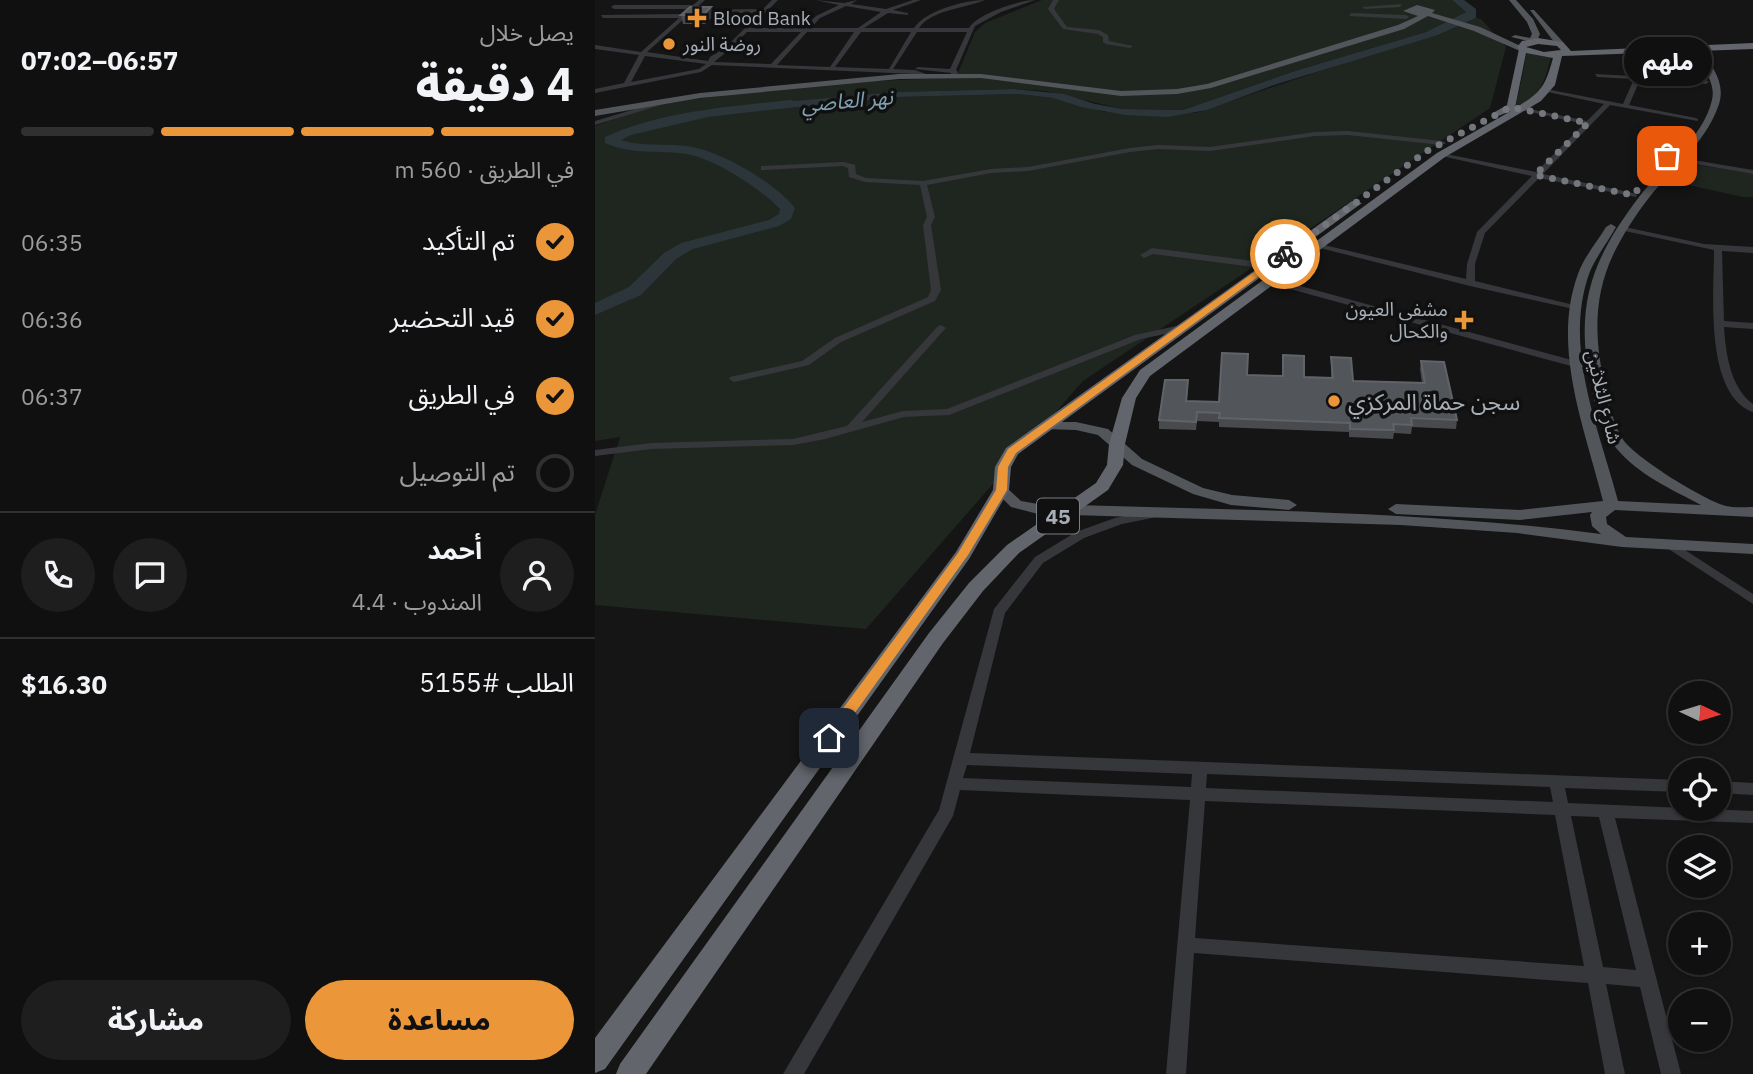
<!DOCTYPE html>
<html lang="ar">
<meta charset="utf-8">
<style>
body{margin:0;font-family:"IBM Plex Sans","Noto Sans Arabic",sans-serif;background:#1e1e1e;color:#f1f3f6;direction:rtl;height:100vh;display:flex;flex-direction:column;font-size:26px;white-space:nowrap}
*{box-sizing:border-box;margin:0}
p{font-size:23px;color:#9c9d9f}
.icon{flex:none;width:38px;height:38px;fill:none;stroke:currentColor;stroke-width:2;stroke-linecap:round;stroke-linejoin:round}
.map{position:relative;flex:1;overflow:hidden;direction:ltr}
.details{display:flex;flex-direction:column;background:#101010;width:595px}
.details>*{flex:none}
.needle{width:46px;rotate:94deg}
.tools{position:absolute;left:1073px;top:681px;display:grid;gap:14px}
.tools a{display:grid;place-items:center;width:63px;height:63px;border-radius:50%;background:#101010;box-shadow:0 2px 5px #0004,0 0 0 2px #303030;font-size:35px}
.pin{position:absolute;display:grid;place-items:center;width:60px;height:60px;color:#fff;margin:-30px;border-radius:14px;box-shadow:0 4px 10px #0006}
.courier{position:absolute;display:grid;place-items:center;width:70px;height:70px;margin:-35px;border:5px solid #ea9639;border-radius:50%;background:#fff;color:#222;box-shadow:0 2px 9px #0007}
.bubble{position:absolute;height:49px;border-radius:24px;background:#101010;box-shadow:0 2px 5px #0004,0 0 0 2px #303030;font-size:23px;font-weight:800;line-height:49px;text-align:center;direction:rtl}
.headline em{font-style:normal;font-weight:800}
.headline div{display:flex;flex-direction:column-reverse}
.headline{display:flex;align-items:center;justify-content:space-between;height:119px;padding:0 21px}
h1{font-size:46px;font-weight:800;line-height:52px}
.bar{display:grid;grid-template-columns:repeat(4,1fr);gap:10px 7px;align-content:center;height:84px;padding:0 21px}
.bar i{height:9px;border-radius:5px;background:#303030}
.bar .current{background:#ea9639}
.bar p{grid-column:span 4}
.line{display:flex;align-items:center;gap:18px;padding:0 21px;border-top:2px solid #303030}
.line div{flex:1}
.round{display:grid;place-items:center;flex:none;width:74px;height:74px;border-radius:37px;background:#1e1e1e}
ol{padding:0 21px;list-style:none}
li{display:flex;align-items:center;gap:21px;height:77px}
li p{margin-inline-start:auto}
li .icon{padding:7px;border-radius:50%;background:#ea9639;color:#111;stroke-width:4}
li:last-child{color:#9c9d9f}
li i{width:38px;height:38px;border:4px solid #303030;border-radius:50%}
.action{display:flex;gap:14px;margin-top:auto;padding:14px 21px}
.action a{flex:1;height:80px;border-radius:42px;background:#ea9639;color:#111;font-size:28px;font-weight:800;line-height:80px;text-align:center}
.action a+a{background:#1e1e1e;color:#f1f3f6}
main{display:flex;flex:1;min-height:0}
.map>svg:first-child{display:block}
.green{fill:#1f261f}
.water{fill:#2b353a}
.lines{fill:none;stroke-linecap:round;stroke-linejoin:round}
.river{fill:#2b353a;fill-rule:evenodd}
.minor{fill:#36373b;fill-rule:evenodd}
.major{fill:#52555a;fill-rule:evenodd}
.highway{fill:#62666c;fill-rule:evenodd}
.wall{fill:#484a4e}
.shaded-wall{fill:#2f3133}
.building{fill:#525559;stroke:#606368;stroke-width:2}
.route{fill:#ea9639}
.done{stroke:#74787e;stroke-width:7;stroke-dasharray:0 12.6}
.poi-dot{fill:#ea9639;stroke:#101011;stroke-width:2.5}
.labels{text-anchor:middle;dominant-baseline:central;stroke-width:7;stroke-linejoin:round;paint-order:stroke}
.far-poi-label{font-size:19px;fill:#a7aeb6;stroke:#101011;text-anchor:start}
.far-street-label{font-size:19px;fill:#a7aeb6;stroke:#101011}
.far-water-label{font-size:21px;font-style:italic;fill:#7fa0b0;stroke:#101011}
.shield{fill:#101011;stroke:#7a7f84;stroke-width:2}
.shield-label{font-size:21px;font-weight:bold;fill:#a7aeb6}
.poi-label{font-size:23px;fill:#a7aeb6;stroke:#101011;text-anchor:start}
</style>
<main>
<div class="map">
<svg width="1158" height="1074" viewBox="0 0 1158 1074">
<rect width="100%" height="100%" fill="#151516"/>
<path class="green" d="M447,0H857L871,12L831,32L700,71L588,110L528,109L451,91L419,89L301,92L172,105L184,109L304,97L423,94L458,98L510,112L601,113L778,53L843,35L881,18L886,19L911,47L895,108L488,381L271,629L0,605V515L25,437L0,441V126L62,104L162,91L248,82L361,78L380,32L390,23Z
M932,52L956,56C951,78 945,100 921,106Z
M1091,163L1158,174V197H1148L1075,181Z"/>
<path class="water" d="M857,0H869L881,9V18L843,35L682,84L612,110L573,117L530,115L486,107L458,98L423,94L304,97L184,109L167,107L189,102L301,92L419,89L469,94L500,104L528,109L588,110L700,71L831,32L871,12Z"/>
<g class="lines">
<path class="river" d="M195,100L199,101V107L113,117L36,135L26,140C47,147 70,143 92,146C124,150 181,183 200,208L196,219L184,226L98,249L81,259L46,295L0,315V303L34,287L69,253L86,243L174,220L184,214L185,209C166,189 119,158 91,154C63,150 37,155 10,143V137C67,111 134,107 195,100Z"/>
<path class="minor" d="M104,0H110L99,10L168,9L177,0H183L155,28H209L221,16L244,5L220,0L249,3L262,0L256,4L291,9L318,0H326L298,10L313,13V15L293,13L269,28H319C330,11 369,0 390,0C371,8 336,10 324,28H374C382,14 424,0 440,0L406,12L380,26L361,70L363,72L362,76L359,78L356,76V73L320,69L323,67L355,69L372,32H322L298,69L320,70L334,75L332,78L319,74L117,65L106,72L0,93V89L29,83L44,55L0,49V45L46,52L84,18H8L6,15L88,14L94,9H19L16,7L19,5H98ZM251,6L286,12L263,28H216L225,18ZM99,10L101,13H165L131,47L115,57L113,61L52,52ZM152,32H206L176,64L119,62L135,49ZM212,32H259L235,67L182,65ZM266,32H316L294,69L240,67ZM50,56L111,64L104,69L36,82Z
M458,0H464L459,9L472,27L504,30L513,35L514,41L538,46L535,48L511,44L508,42V37L503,34L468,29L453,9Z
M807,4L805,7L770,9L767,7Z
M756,13L811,15L814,17L811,19L754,16Z
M1000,74L1111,80L1114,82L1111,84L1045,80L1034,105L1101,118L1103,119V121L1015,105L948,174L1038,193L1042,195L1041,197L944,178L890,233L880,264V281L983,306V310L875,286L717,246L721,243L871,279L872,264L882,232L937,176L842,155L846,153L941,172L989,124L913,107L916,105L992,121L1009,104L948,91L951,89L1028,104L1039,79L1002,77Z
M67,101L69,102V104L0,125V121Z
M753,131L847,141L851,143L847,145L753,135L720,136L615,151L563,149L535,152L433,171L396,173L332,185L340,217L336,225L346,290L340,301L246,342L214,365L139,382L134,379L135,377L207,361L240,338L333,297L336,290L328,225L332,217L325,185L270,182L254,177L253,168L248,166L169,170H166V166L249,162L260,165L261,174L271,178L328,181L396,169L433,167L535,148L563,145L615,147L720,132Z
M1080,157L1158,170V174L1083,161L1079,159Z
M1025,226L1109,244L1158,247V253L1127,251L1129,321L1158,323V329L1129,327C1131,354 1135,387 1158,404V412C1109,394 1119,292 1119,250L1025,230Z
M557,248L674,263L678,266L674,269L558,254L549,258L545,255Z
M676,278L984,362L985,364L984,366H976L673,283L672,281Z
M346,325L351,328L349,330L267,422L308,411L352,409L540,335L586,325L591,328L589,330L546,339L354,415L309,417L230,439L198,445L56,449L0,456V450L56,443L198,439L252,426L343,326Z
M558,510L562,511L564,514L562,517L527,524L489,538L448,563L410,613L375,753L1085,780V792L970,788L973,803L1158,811V823L1020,818L1086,1074H1066L1045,987L1011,984L1030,1074H1010L993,983L599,953L591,1074H571L595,800L365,790L358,816L209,1074H188L344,810L399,609L440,557L481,532L520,518ZM372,765L597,774L596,787L368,778ZM612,774L955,787L958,802L611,788ZM610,801L960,815L989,966L600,938ZM976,816L1004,817L1041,970L1008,967Z
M1076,541L1158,594V604L1072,548L1070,545L1072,542Z
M1124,781L1158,783V795L1124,793Z"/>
<path class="major" d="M914,0H921L938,19L945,34L941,43L916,37L920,35L935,38L937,34L932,22Z
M822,5L840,10L837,13L885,27L932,49L925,51L879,31L833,16L809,29L616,88L582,94L526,96L386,78L304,79L105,98L0,116V110L105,93L304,74H386L526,91L582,89L612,84L803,25L823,16L808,11Z
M935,10H939L968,42V46H962Z
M1097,47H1103C1116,64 1131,82 1124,104C1113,138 1084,163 1061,189C1046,207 1033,226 1022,247C997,294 999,340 1011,391C1015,407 1019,427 1029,441C1044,460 1109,500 1131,506C1139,508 1150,507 1158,507V517L1020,510L1011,517L1012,524L1031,537L1158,544V554L1027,547L922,533L806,525L443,514L416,507L399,490L401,487H411L426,501L443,504C631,510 820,510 1006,534L997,526L995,515L997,512L925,520L801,514L793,509L801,504L925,510L1008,501C990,429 956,347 983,274C989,257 1002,242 1011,227L1016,224L1021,227C1013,242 1000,258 994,274C968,349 1004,428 1023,501L1106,505C1076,489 1044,475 1022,449C1007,433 1002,411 997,391C979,309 994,263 1044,197C1068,166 1108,139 1117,100C1122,77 1101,65 1097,47Z
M455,422H481L513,429L547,459L608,488L637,495L694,500L702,505L694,510L636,505L598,494L537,465L503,435L481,430L450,429L448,426L450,423Z"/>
<path class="highway" d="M943,38L968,42L976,51L1158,43V49L967,56L960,85L946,101L850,157L555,376L541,398L530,444L528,465L513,490L424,553L388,591L348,643L51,1074H21L25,1064L334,633L374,583L412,545L501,483L512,465L514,444L527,398L545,370L842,153L916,111L903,116L898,113L912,105L924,49L922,47L927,41ZM943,44L962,46L966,50L949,52L931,47ZM931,53L958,58C950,87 946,93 920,108Z
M757,201L767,203L423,454L416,467L414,490L374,559L10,1069L0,1073V1038L361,552L398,490L400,467L411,448Z"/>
</g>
<path class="wall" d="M86,15L118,16L110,24H88Z
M688,355L709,377L736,378V357L758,381L827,383L825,369L826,361L862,420L861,429L817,427L816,434L799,433L798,439L754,437V432L624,427V422L602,421L601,430L564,429V420L593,389L592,401L624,402L652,375L687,376Z"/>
<path class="shaded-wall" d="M116,7L118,16L110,24L108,15Z"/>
<path class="building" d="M95,7H116L108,15H86Z
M627,353L653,354L652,375L688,376V355L709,356V377L738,378L736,357L756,358L758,381L830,383L826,361L849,362L862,420L816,418L817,425L798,424L799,430L755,429V423L624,418L625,413L602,412L601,422L564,420L570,380H593L591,401L624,402Z"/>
<path class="route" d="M687,252L694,254L421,453L413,467L412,490L373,555L239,742H229V734L363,553L401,490L403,467L413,449Z"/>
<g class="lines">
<path class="done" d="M690,254L832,151L916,107L993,123L940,175L1038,195L1072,156"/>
</g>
<g class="poi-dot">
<path d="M98.5 7.5h7v7h7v7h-7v7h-7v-7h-7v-7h7z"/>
<circle cx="74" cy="44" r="7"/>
<path d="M865.5 309.5h7v7h7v7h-7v7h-7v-7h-7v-7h7z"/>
<circle cx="739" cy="401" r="7"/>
</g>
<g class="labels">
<g class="far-poi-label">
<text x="118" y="18">Blood Bank</text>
<text x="88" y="44">روضة النور</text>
<text x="853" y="309" text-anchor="end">مشفى العيون<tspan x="853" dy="22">والكحال</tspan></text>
</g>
<g class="far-street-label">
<text transform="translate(1009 397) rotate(76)">شارع الثلاثين</text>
</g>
<g class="far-water-label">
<text transform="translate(252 100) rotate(-5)">نهر العاصي</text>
</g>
<rect class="shield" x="442" y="498.5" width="42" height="35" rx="5"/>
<g class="shield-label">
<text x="463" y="516">45</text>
</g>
<g class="poi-label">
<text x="753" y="401">سجن حماة المركزي</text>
</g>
</g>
</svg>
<div class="tools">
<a><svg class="needle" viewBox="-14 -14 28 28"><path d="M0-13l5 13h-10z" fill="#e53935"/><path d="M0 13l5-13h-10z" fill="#9c9d9f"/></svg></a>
<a><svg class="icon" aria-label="locate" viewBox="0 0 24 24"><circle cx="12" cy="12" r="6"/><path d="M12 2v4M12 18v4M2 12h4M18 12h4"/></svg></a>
<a><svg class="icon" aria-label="layers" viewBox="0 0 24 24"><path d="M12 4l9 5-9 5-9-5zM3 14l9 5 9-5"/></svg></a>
<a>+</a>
<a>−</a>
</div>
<div class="pin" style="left:1072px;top:156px;background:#ea580c"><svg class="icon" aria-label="bag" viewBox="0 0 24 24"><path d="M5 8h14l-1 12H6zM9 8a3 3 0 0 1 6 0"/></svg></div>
<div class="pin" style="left:234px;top:738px;background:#1f2937"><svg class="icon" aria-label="home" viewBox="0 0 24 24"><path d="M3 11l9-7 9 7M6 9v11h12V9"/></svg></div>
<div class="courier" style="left:690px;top:254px"><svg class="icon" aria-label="bike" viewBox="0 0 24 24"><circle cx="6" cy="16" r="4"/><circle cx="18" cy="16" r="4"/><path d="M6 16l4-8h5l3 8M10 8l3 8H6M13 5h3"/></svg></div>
<div class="bubble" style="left:1029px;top:37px;width:88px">ملهم</div>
</div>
<section class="details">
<div class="headline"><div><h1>4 دقيقة</h1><p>يصل خلال</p></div><em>06:57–07:02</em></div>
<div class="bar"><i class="current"></i><i class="current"></i><i class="current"></i><i></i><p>في الطريق · 560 m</p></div>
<ol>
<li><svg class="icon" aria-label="check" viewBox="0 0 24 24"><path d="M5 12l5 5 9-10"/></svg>تم التأكيد<p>06:35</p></li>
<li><svg class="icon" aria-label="check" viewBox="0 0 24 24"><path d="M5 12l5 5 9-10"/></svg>قيد التحضير<p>06:36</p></li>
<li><svg class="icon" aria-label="check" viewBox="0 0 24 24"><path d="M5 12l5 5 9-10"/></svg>في الطريق<p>06:37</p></li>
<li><i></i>تم التوصيل</li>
</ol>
<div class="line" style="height:126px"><a class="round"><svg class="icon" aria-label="person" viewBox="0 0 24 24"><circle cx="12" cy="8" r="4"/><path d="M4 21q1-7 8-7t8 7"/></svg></a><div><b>أحمد</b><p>المندوب · 4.4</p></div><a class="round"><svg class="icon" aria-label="chat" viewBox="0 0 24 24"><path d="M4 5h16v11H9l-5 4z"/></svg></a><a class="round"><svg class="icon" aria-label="phone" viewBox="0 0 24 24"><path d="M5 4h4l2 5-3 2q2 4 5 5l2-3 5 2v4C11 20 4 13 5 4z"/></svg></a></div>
<div class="line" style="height:91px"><div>الطلب #5155</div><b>$16.30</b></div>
<div class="action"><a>مساعدة</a><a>مشاركة</a></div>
</section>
</main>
